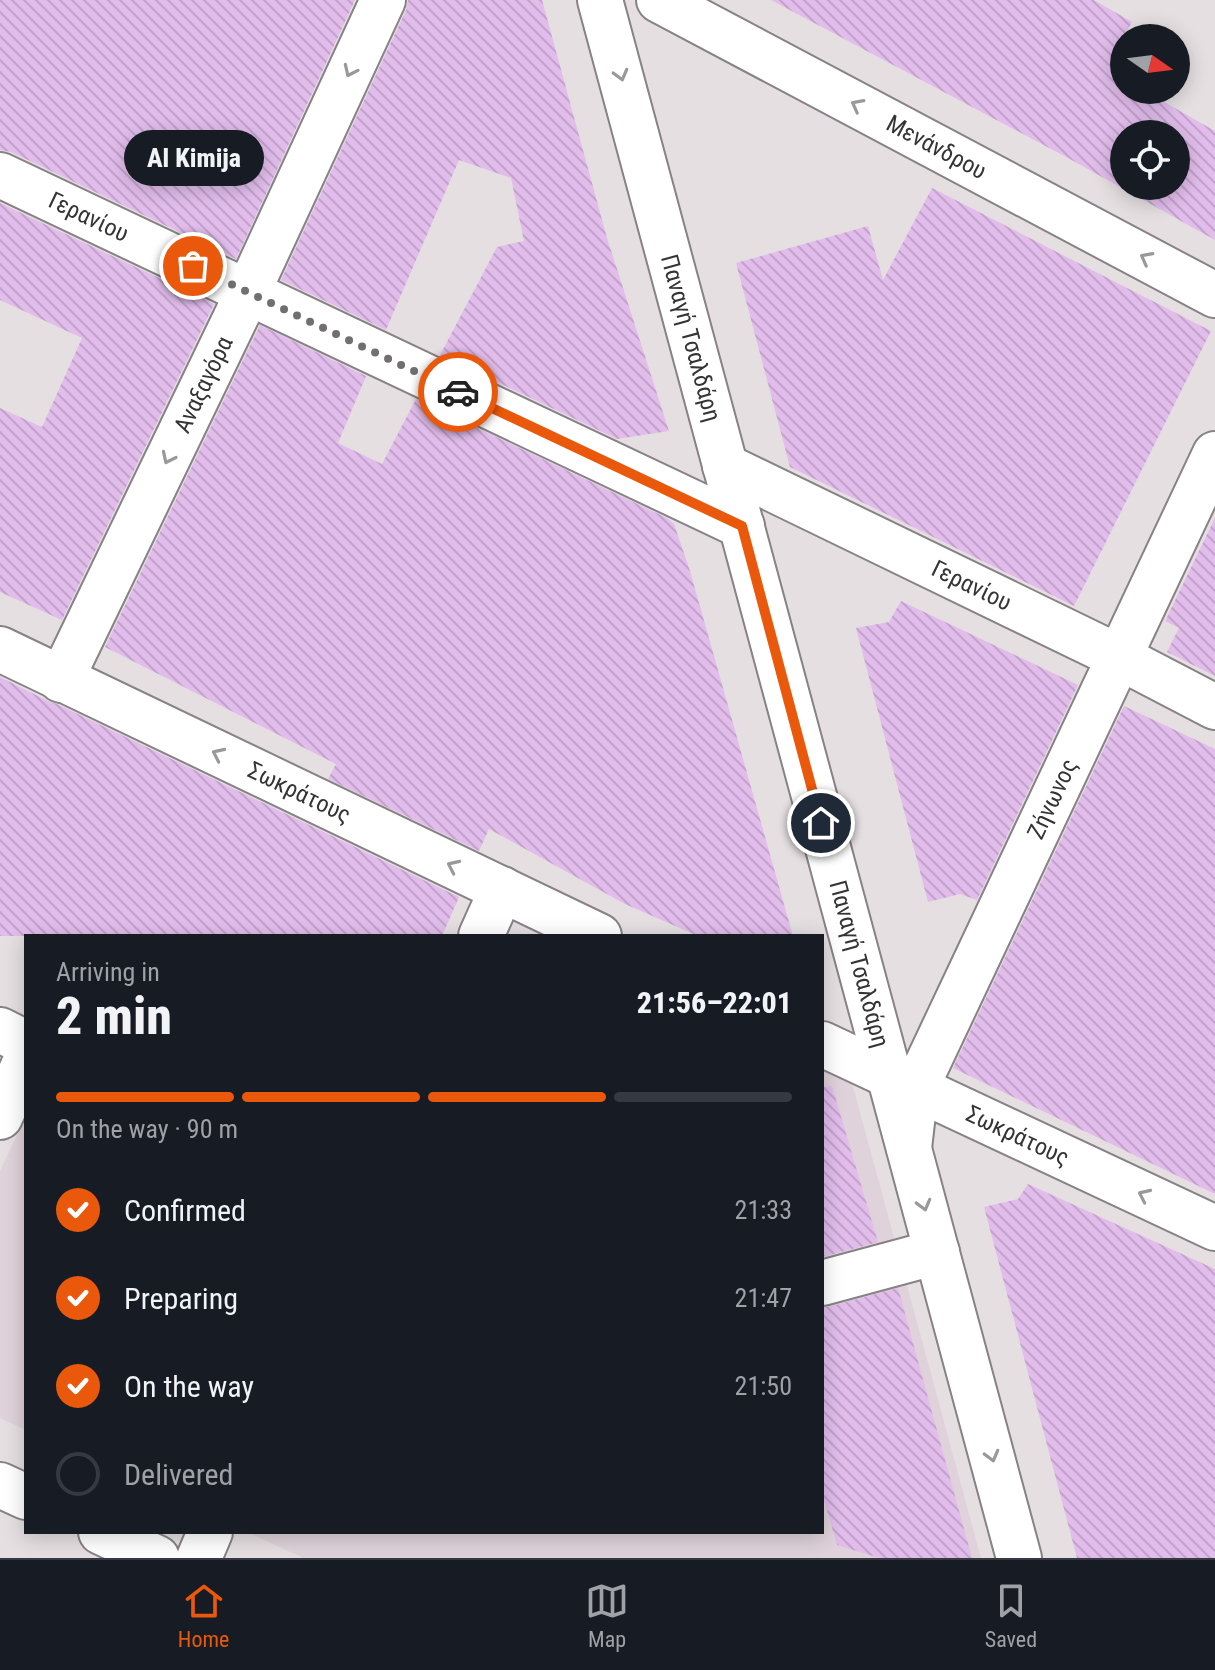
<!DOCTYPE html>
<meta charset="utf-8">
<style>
body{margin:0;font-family:"Roboto Condensed",sans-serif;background:#20242c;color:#f1f3f6;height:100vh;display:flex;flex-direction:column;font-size:30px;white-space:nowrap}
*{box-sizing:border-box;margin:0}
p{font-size:26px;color:#9ea1a6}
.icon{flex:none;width:44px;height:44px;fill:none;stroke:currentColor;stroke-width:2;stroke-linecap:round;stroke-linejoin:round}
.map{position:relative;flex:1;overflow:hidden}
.sheet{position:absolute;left:24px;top:934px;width:800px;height:600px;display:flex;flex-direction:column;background:#171b24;border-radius:0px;box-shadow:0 4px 20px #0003}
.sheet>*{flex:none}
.needle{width:52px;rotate:104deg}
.tools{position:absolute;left:1110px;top:24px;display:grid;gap:16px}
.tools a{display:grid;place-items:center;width:80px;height:80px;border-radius:50%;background:#171b24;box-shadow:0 4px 20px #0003;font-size:40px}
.pin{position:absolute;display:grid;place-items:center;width:68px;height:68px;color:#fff;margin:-34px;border:4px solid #fff;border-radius:50%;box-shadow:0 2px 8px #0007}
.courier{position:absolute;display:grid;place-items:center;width:80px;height:80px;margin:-40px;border:6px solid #ea580c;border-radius:50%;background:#fff;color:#222;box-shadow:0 2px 10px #0007}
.bubble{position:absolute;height:56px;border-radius:28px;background:#171b24;box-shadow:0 4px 20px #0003;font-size:26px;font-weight:800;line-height:56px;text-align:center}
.summary em{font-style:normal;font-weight:800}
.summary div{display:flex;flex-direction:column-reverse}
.summary{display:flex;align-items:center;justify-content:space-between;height:136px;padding:0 32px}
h1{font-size:52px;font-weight:800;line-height:60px}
.bar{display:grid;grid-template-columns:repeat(4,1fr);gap:12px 8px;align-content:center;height:96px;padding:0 32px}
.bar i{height:10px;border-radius:6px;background:#363941}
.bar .active{background:#ea580c}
.bar p{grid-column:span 4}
ol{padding:0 32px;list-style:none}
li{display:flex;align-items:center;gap:24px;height:88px}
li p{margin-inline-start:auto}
li .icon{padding:8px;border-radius:50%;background:#ea580c;color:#fff;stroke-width:4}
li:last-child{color:#9ea1a6}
li i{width:44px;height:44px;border:4px solid #363941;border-radius:50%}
.dock{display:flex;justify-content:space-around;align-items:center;height:112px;border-top:2px solid #363941;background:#171b24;font-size:22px;color:#9ea1a6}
.dock a{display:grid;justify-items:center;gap:4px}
.dock .active{color:#ea580c}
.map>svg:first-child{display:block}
.built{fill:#dfd2da}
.building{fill:url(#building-back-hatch);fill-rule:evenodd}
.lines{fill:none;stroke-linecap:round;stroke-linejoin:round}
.minor-casing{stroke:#878285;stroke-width:48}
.major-casing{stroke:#878285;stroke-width:48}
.minor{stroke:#fff;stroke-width:44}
.major{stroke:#fff;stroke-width:44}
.oneway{stroke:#9a999a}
.done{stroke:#736f71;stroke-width:8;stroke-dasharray:0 14.4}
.route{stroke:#ea580c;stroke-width:10}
.labels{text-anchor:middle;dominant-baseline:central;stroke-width:8;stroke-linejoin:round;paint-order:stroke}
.street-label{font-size:24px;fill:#353334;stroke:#e5dfe2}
</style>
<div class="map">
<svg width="1215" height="1558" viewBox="0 0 1215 1558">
<defs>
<pattern id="building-back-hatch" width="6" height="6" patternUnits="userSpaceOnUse" patternTransform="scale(2)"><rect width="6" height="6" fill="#e2bdec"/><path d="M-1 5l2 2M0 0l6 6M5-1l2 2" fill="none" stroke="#c2a3cb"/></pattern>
</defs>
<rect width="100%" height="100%" fill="#e5dfe2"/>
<path class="built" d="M822,1056L839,1065L852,1083L981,1558H303L247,1532H822Z
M26,1116V1430L0,1418V1171Z"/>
<path class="building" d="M0,0H355L236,259L11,152L0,150Z
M408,0H542L607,238L669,431L617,439L440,355L497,247L524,241L511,178L459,160L386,330L281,280L406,10Z
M771,0H1094L1132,22L1124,36V90H1143L1215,131V240L1068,158ZM1124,134H1176V186H1124Z
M932,188L1211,331L1074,606L790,467L736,263L868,226L883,280Z
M0,203L214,304L62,620L0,592V408L42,427L82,338L0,300Z
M260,325L366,376L338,443L382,464L416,399L667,518L674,524L690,571L793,936H698L625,904L489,829L479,851L328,779L336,764L105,647Z
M1215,518V676L1167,652L1179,628L1165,621Z
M901,601L1078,685L977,900L960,894L928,902L856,628L889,622Z
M0,677L50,702L57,704L459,897L442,936H0Z
M1124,706L1215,749V1194L953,1068Z
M832,1086L878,1242L822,1257V1087Z
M1028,1184L1215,1269V1558H1077L984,1207L1018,1199Z
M898,1288L972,1558H879L837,1545L822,1493V1307H828Z"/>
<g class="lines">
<g class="minor-casing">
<g id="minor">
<path id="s1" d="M659,0L1215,295"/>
<path id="s2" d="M0,175L742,526"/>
<path id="s3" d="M725,466L1119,657L1215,707"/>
<path id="s4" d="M0,649L599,936"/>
<path id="s5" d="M61,680L248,292L383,0"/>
<path d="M481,936L502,889"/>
<path d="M0,1030L26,1043"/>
<path id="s6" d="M822,1044L1215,1228"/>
<path d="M0,1117L26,1060"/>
<path id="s7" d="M909,1148L916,1088L1215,454"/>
<path d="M822,1283L937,1252"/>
<path d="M0,1485L26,1497"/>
<path d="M101,1532L157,1558"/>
<path d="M199,1558L210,1532"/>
</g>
</g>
<g class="major-casing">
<g id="major">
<path id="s8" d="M600,0L1019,1558"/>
</g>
</g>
<use href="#minor" class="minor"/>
<use href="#major" class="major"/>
</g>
<defs><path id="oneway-chevron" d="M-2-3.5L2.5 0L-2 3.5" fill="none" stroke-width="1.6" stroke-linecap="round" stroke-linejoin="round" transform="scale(2)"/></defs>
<g class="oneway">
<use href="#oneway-chevron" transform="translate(350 71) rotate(115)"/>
<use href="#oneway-chevron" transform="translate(621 75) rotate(75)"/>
<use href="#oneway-chevron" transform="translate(857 105) rotate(-152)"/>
<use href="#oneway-chevron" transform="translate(1146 258) rotate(-152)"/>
<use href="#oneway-chevron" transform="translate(168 458) rotate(116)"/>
<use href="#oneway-chevron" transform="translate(218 754) rotate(-155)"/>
<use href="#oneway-chevron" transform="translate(453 866) rotate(-155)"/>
<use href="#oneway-chevron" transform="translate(1144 1195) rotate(-155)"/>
<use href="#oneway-chevron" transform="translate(924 1205) rotate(75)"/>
<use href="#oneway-chevron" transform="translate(992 1456) rotate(75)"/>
</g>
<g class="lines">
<path class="done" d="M193,266L458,392"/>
<path class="route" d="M458,392L742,526L821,823"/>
</g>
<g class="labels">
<g class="street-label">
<text stroke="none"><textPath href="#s1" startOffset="314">Μενάνδρου</textPath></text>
<text stroke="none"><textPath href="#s2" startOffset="98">Γερανίου</textPath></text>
<text stroke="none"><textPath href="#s8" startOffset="350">Παναγή Τσαλδάρη</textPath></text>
<text stroke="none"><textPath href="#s5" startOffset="328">Αναξαγόρα</textPath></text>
<text stroke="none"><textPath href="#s3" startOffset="274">Γερανίου</textPath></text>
<text stroke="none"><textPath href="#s4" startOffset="332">Σωκράτους</textPath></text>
<text stroke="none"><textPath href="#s7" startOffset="380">Ζήνωνος</textPath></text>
<text stroke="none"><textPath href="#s8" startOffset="998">Παναγή Τσαλδάρη</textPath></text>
<text stroke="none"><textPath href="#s6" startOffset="216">Σωκράτους</textPath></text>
</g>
</g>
</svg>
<div class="tools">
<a><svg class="needle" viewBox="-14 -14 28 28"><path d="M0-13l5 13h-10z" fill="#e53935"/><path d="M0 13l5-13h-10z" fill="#9ea1a6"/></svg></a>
<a><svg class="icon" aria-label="locate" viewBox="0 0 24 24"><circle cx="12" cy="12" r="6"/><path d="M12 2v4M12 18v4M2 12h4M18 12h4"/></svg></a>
</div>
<div class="pin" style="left:193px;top:266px;background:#ea580c"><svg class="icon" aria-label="bag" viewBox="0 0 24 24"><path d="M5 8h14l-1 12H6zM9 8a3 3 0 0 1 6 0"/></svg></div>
<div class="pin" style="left:821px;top:823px;background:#1f2937"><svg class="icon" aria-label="home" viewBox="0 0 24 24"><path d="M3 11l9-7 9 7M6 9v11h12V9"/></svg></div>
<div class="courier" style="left:458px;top:392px"><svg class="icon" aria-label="car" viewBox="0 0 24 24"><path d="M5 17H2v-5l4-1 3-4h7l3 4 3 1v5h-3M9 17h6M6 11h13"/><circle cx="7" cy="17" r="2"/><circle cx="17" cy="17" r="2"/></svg></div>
<div class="bubble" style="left:124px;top:130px;width:140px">Al Kimija</div>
<section class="sheet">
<div class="summary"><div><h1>2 min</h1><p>Arriving in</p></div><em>21:56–22:01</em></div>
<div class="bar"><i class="active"></i><i class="active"></i><i class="active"></i><i></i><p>On the way · 90 m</p></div>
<ol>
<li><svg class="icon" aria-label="check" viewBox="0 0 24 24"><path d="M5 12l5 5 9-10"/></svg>Confirmed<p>21:33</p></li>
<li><svg class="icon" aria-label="check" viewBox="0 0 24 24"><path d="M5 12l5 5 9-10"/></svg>Preparing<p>21:47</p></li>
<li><svg class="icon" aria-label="check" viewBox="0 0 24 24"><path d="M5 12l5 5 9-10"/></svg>On the way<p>21:50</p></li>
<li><i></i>Delivered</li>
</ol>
</section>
</div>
<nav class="dock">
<a class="active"><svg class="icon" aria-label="home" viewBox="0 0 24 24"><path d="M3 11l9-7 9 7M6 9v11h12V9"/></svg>Home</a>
<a><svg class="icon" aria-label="map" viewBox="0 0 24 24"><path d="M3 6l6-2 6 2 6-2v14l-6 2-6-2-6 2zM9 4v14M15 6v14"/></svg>Map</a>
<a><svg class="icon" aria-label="saved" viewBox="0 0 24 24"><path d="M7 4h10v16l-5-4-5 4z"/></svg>Saved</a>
</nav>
